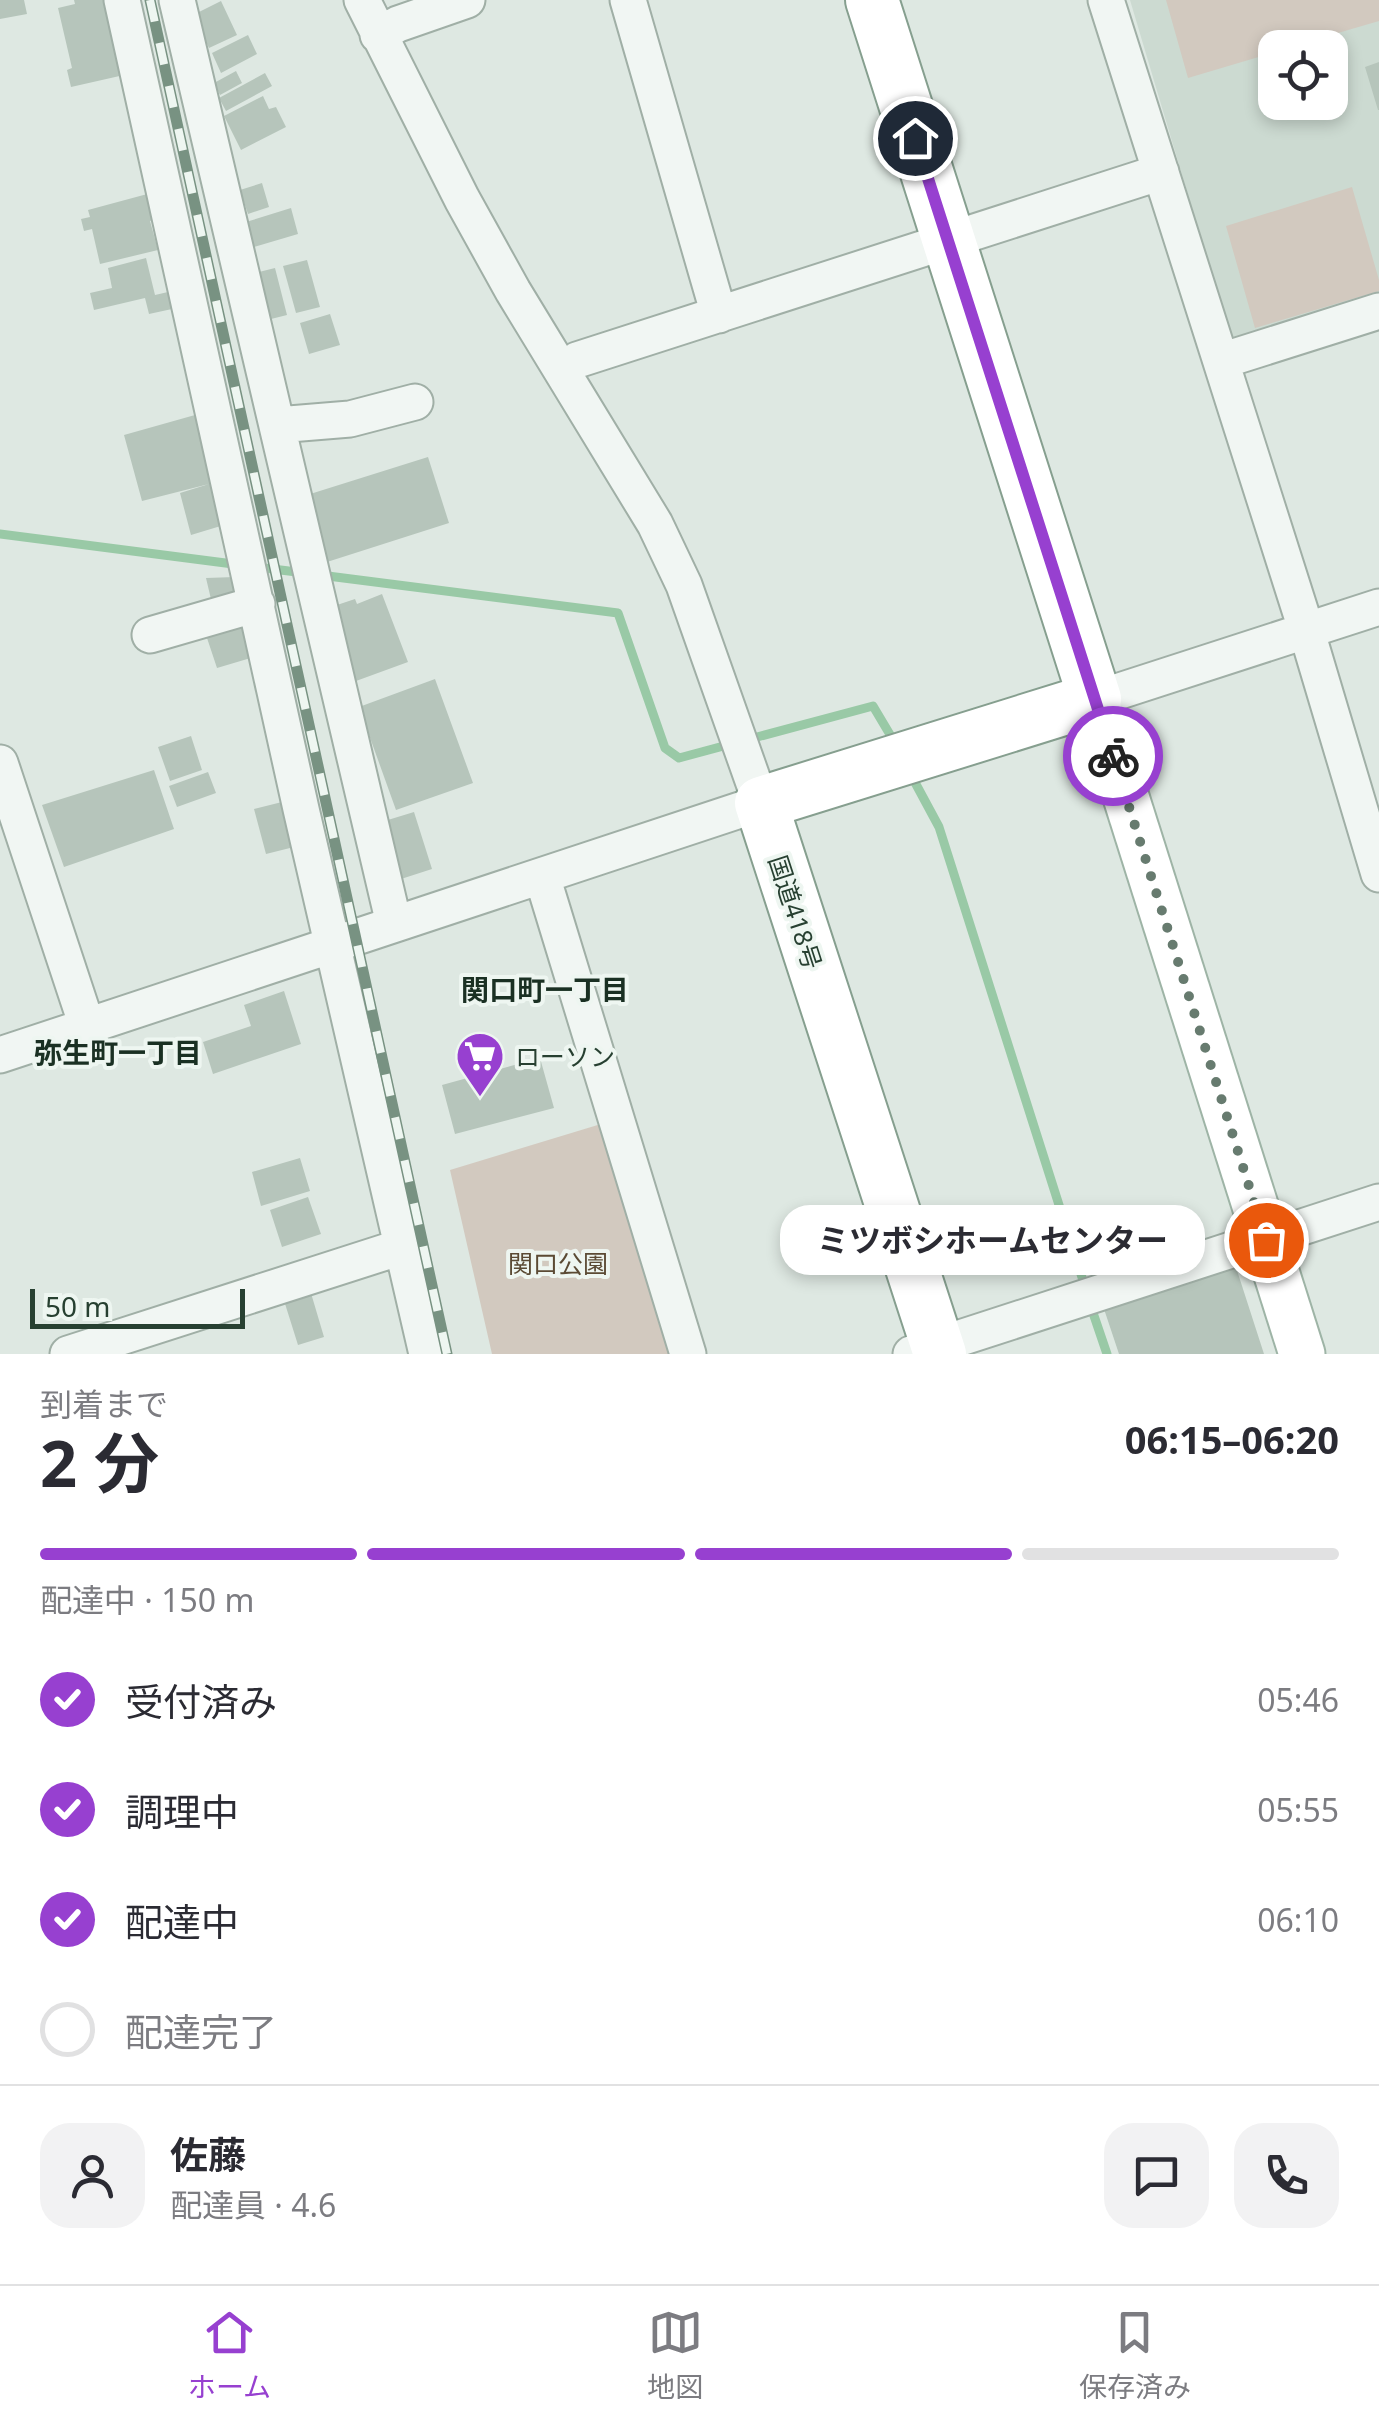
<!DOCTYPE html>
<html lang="ja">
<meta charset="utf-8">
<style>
body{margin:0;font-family:"Noto Sans","Noto Sans JP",sans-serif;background:#f2f2f3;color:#2b2b33;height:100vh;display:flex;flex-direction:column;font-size:38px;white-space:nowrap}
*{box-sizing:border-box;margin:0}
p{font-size:32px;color:#7c7c81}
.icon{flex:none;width:55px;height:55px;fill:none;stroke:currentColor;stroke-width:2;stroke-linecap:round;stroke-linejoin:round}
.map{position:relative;height:1354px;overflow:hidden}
.sheet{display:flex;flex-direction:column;background:#fff;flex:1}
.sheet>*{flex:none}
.fabs{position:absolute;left:1258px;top:30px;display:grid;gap:20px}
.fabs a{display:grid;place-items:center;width:90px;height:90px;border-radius:20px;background:#fff;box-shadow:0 5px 15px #0003;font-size:50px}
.scale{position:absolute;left:30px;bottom:25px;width:215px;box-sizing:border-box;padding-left:10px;border:5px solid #274031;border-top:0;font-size:28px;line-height:35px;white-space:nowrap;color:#274031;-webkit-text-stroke:8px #eef6f1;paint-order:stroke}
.pin{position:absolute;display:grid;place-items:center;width:85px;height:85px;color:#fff;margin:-42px;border:5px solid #fff;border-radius:50%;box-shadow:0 2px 10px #0007}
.courier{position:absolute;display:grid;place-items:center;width:100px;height:100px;margin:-50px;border:8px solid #9740d0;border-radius:50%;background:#fff;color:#222;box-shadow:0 2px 12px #0007}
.bubble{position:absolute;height:70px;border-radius:30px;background:#fff;box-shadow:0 5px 15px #0003;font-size:32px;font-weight:700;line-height:70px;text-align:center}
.overview em{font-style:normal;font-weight:700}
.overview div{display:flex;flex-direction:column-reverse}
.overview{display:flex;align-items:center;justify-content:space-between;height:170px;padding:0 40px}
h1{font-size:65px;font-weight:700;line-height:75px}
.bar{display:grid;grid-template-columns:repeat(4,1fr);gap:15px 10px;align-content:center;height:120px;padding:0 40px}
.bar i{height:12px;border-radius:8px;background:#e1e1e2}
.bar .selected{background:#9740d0}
.bar p{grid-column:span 4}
.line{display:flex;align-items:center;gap:25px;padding:0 40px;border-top:2px solid #e1e1e2}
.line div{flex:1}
.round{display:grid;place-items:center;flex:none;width:105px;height:105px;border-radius:30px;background:#f2f2f3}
ol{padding:0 40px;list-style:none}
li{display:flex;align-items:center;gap:30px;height:110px}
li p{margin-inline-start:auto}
li .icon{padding:10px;border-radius:50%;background:#9740d0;color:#fff;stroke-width:4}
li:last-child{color:#7c7c81}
li i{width:55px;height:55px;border:5px solid #e1e1e2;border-radius:50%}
.dock{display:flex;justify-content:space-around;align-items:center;height:140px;border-top:2px solid #e1e1e2;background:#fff;font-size:28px;color:#7c7c81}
.dock a{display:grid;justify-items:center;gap:5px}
.dock .selected{color:#9740d0}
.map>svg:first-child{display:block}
.built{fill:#ccdad1;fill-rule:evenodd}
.green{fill:#d2c9bf}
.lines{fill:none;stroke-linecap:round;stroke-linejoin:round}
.stream{stroke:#99c9a6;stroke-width:9}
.building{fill:#b6c5bb}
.minor-casing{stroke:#a0afa6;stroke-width:39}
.major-casing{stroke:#9eb4a6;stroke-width:49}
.highway-casing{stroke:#869f8f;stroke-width:56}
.minor{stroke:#f1f6f3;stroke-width:35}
.major{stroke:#fff;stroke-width:45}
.highway{stroke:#fff;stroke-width:52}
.rail-casing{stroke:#789282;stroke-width:11}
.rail{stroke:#eef6f1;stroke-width:8;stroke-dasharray:22;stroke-linecap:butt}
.done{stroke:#677b6f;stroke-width:10;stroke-dasharray:0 18}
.route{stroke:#9740d0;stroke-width:12}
.labels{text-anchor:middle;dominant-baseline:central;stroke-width:8;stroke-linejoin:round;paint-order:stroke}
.street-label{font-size:25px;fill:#274031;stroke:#eef6f1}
.poi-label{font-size:25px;fill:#274031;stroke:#eef6f1;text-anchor:start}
.park-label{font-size:25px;fill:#5b4a34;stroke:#eef6f1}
.neighbourhood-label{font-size:28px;font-weight:bold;fill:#1a3023;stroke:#eef6f1}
</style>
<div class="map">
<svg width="1379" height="1354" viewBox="0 0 1379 1354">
<rect width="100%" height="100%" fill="#dee8e2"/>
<path class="built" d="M1130,0H1379V296L1232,343ZM1275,48H1330V102H1275Z"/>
<path class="green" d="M1166,0H1379V21L1290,47L1275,48V52L1188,78Z
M1352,187L1379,280V291L1255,328L1226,226Z
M601,1124L675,1354H492L450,1170Z"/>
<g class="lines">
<path class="stream" d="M0,534L241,565
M256,567L305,573
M320,575L618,613L665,748L679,758L731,744
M746,740L873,706L895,743
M911,775L939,827L1086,1290
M1090,1304L1107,1354"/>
</g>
<path class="building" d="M0,0H24L27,14L0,19Z
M74,0H106L124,75L71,87L67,70L72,68L58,8L75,4Z
M221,1L237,35L209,48L193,15Z
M248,35L257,54L221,73L212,53Z
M1379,62V110H1378L1365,67Z
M236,71L242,83L220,95L214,83Z
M265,73L272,86L226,111L219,98Z
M263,96L269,109L276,107L286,127L241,150L224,116Z
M262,183L269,207L248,214L240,190Z
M151,193L158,218L150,221L158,250L100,264L92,229L84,231L81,219L90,217L88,210Z
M291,208L298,234L254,247L246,222Z
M146,258L155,295L168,292L172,309L149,314L145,298L94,310L90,293L112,288L108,268Z
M307,260L320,307L296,313L283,266Z
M275,268L287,315L267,320L255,273Z
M330,314L340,345L309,354L300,323Z
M195,415L224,525L191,535L180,493L209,484L142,501L124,435Z
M428,457L449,523L327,562L307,495Z
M235,577L242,604L214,612L206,578Z
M382,594L408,662L356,681L328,608L355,599L357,604Z
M240,614L254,657L217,668L203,626Z
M435,679L473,783L396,810L359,707Z
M191,736L202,770L170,781L158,747Z
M154,770L174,829L64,867L42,805Z
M208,772L216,793L177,807L169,786Z
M286,801L298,846L266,854L254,809Z
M414,812L432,869L401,879L378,823Z
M284,991L301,1044L213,1074L203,1042L251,1026L244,1005Z
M540,1058L554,1108L455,1134L442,1085Z
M300,1158L310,1191L261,1206L252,1172Z
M308,1197L321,1234L282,1247L270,1210Z
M1233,1258L1264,1354H1119L1101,1300Z
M308,1283L324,1337L298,1345L281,1291Z"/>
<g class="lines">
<g class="minor-casing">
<path id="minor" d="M122,0L301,809L427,1354
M177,0L394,924
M628,0L719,315
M1106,0L1306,629L1379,874
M378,35L398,24L467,0
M1221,361L1379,311
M562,371L577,360L1161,172
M277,425L350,419L415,402
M150,635L257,604
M1095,699L1379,607
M0,763L87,1026
M542,876L688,1354
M0,1055L761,803L684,585L655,524L513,291L462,199L362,0
M68,1354L401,1247
M911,1354L1379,1202"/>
</g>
<g class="major-casing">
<path id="major" d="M1095,699L1302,1354"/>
</g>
<g class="highway-casing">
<path id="highway" d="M872,0L1095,699L761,803L940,1354"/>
</g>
<use href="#minor" class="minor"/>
<use href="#major" class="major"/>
<use href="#highway" class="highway"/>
<g class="rail-casing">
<path id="rail" d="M150,0L447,1354"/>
</g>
<use href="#rail" class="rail"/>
</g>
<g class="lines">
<path class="done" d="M1113,756L1266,1240"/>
<path class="route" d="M915,138L1113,756"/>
</g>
<defs>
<g id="supermarket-pin" transform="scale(2.5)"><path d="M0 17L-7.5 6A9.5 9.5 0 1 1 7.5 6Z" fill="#9740d0" stroke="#eef6f1"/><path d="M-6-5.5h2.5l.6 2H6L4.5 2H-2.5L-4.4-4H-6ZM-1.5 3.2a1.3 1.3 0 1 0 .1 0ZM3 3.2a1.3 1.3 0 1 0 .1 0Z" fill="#fff"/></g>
</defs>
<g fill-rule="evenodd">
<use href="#supermarket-pin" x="480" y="1056"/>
</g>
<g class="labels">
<g class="street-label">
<text transform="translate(796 912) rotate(72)">国道418号</text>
</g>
<g class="poi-label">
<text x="515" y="1056">ローソン</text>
</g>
<g class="park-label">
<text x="558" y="1263">関口公園</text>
</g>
<g class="neighbourhood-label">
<text x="545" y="989">関口町一丁目</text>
<text x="118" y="1052">弥生町一丁目</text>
</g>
</g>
</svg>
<div class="fabs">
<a><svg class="icon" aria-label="locate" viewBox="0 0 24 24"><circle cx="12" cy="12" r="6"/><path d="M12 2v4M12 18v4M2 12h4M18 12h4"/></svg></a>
</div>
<div class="scale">50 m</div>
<div class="pin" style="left:1266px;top:1240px;background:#ea580c"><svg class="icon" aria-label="bag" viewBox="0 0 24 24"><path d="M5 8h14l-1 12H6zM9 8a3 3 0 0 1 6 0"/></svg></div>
<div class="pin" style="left:915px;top:138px;background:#1f2937"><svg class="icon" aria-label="home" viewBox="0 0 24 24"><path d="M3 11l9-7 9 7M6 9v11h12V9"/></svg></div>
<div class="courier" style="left:1113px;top:756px"><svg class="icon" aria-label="bike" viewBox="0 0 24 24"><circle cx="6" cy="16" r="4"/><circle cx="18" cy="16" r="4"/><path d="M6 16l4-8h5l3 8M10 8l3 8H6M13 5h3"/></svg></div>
<div class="bubble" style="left:780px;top:1205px;width:425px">ミツボシホームセンター</div>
</div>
<section class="sheet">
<div class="overview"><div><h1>2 分</h1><p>到着まで</p></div><em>06:15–06:20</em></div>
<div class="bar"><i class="selected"></i><i class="selected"></i><i class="selected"></i><i></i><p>配達中 · 150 m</p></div>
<ol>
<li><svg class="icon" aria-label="check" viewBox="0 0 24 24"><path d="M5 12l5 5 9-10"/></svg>受付済み<p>05:46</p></li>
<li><svg class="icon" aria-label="check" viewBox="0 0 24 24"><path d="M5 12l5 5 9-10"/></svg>調理中<p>05:55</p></li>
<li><svg class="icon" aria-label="check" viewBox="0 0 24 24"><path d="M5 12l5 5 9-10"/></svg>配達中<p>06:10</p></li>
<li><i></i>配達完了</li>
</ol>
<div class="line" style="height:180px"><a class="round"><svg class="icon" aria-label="person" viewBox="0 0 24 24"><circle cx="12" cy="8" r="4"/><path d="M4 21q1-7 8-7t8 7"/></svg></a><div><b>佐藤</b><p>配達員 · 4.6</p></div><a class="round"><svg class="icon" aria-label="chat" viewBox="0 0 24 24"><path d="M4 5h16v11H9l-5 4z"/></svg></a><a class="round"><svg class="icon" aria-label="phone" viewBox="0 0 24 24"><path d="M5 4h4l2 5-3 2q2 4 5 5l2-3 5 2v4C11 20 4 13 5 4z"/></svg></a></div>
</section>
<nav class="dock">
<a class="selected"><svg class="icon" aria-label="home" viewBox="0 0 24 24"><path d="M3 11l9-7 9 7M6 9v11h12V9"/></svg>ホーム</a>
<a><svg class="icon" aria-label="map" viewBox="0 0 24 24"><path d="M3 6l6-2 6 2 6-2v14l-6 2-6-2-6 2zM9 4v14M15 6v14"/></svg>地図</a>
<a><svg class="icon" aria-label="saved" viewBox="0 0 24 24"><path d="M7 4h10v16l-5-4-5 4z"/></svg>保存済み</a>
</nav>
